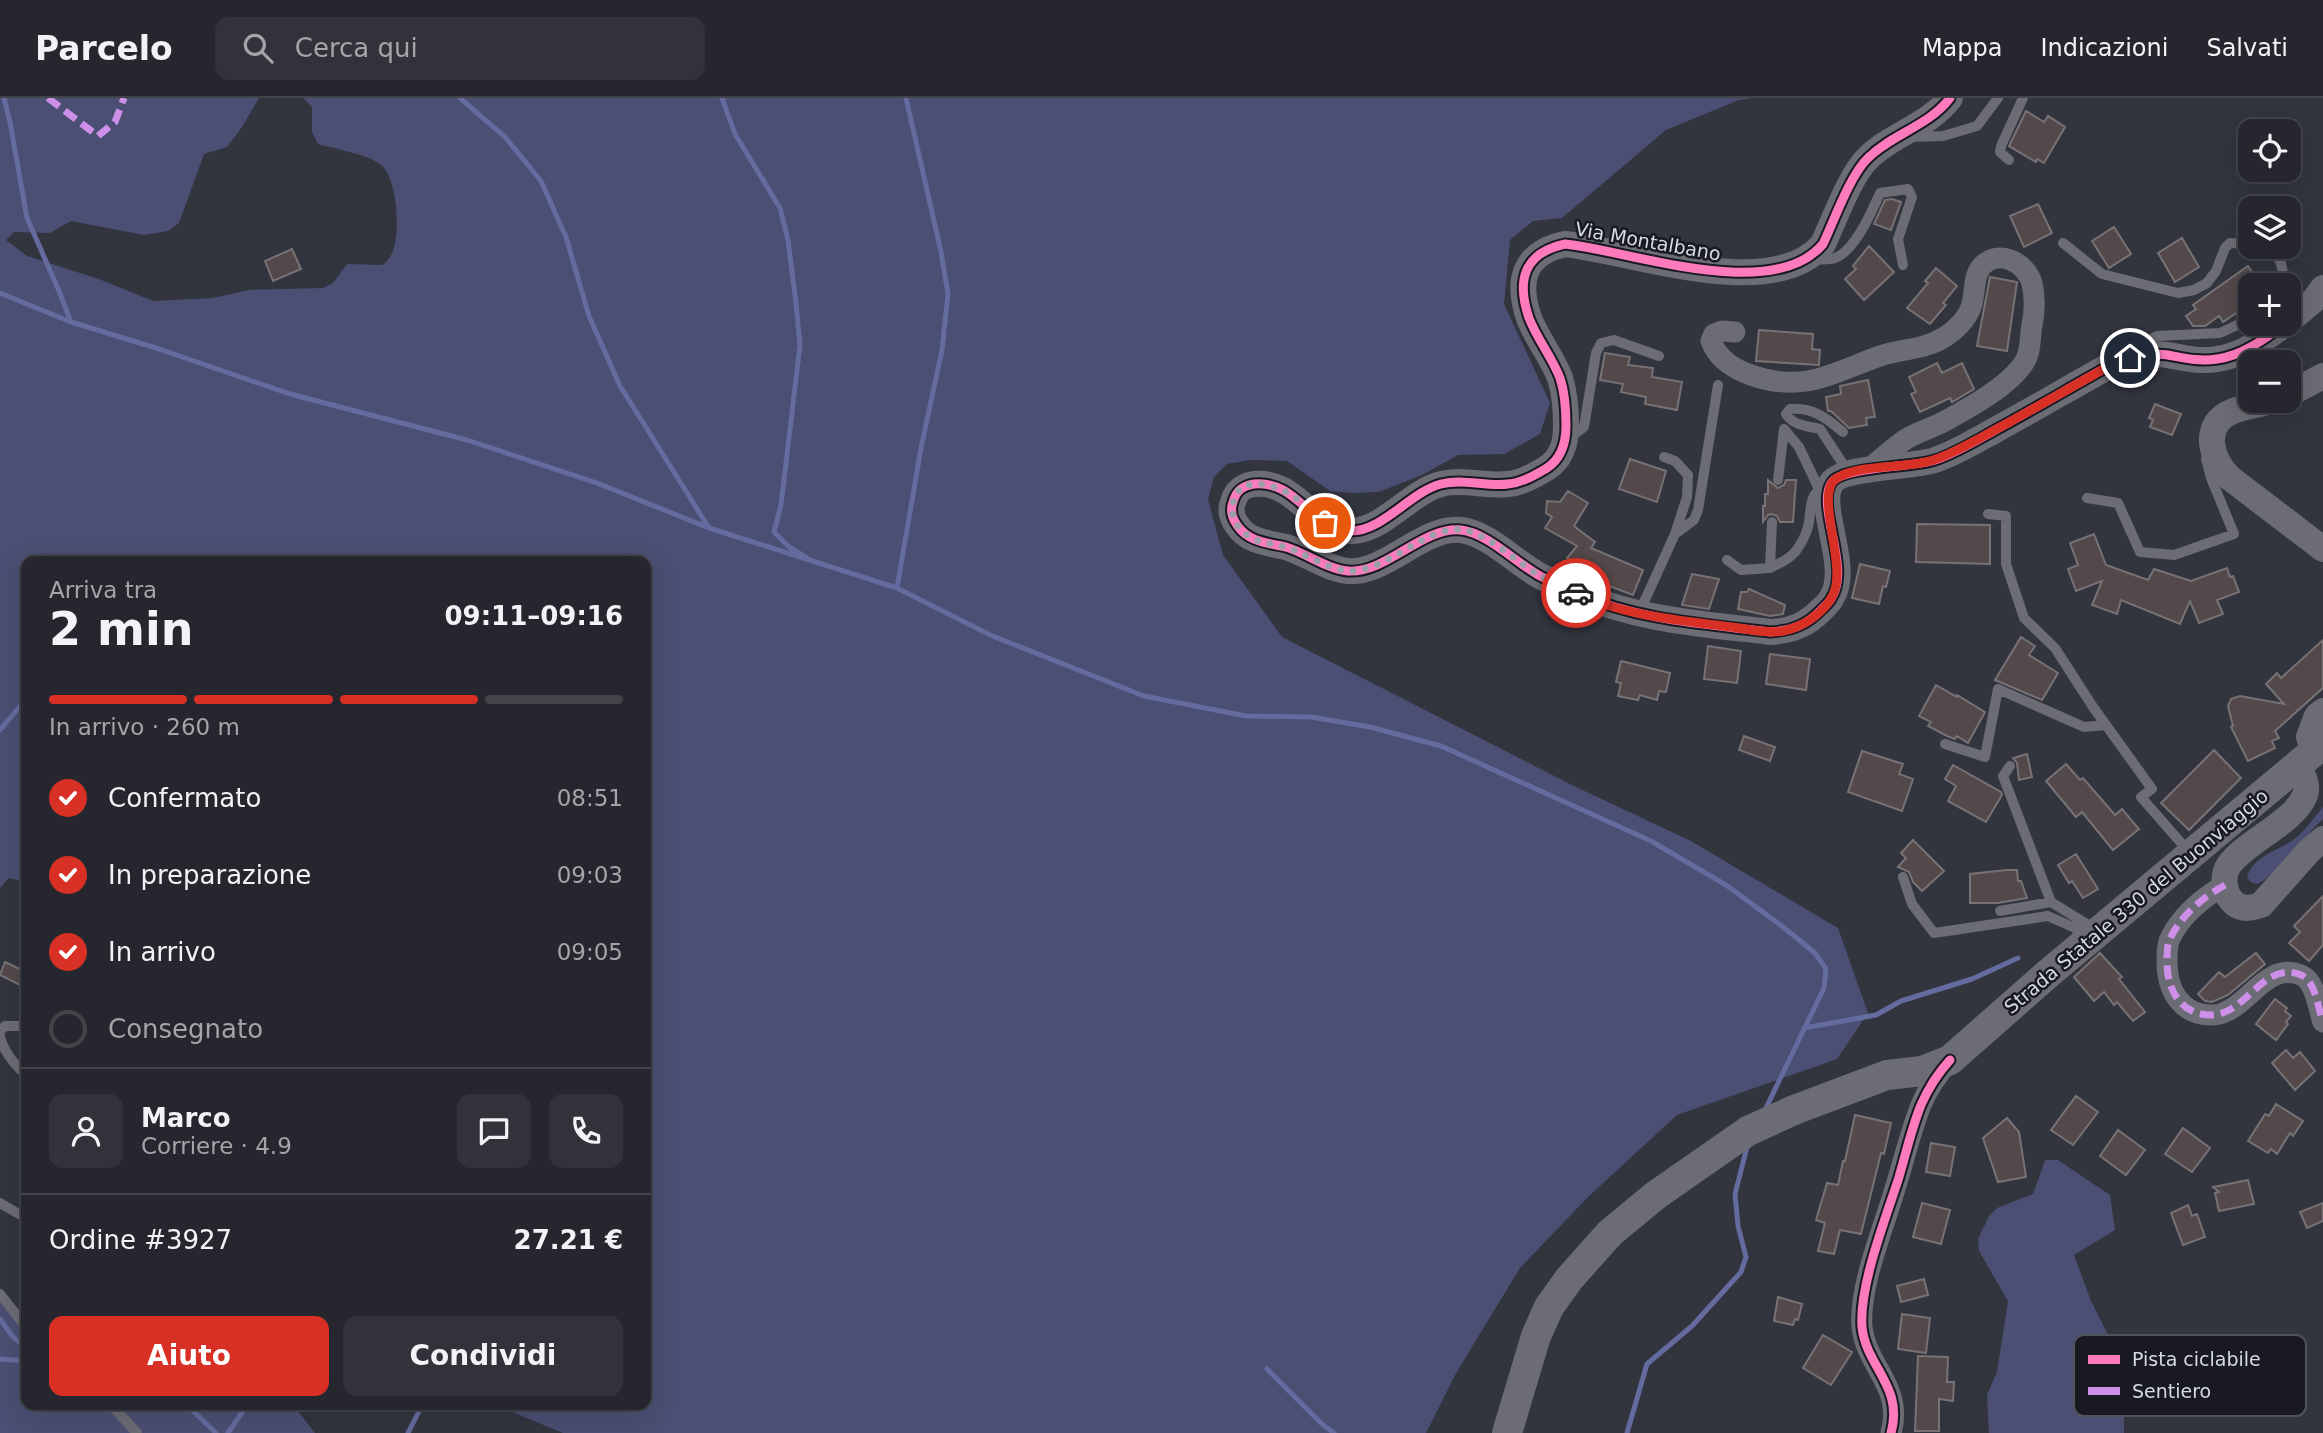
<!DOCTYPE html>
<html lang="it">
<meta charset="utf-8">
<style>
body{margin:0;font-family:"DejaVu Sans",sans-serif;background:#32333a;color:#f1f3f6;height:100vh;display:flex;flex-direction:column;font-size:26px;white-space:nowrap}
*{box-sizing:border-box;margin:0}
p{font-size:23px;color:#a4a5aa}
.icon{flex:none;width:38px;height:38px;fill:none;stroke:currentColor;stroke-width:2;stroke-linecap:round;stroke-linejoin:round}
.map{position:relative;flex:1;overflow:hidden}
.sheet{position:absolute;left:21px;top:458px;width:630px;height:854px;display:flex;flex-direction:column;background:#26272e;border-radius:14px;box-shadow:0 7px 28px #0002,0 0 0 2px #42444a}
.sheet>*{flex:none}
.buttons{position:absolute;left:2238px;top:21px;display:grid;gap:14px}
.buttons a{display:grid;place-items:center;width:63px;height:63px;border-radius:14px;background:#26272e;box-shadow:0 7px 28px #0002,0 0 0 2px #42444a;font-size:35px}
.pin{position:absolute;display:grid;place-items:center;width:60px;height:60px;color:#fff;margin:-30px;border:4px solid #fff;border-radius:50%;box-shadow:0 2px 7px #0007}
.courier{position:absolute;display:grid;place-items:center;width:70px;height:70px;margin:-35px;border:5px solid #d93025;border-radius:50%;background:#fff;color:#222;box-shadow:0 2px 9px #0007}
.head em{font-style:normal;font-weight:800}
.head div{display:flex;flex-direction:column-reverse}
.head{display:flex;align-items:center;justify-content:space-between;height:119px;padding:0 28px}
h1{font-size:46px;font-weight:800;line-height:52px}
.bar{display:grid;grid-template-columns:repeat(4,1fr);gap:10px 7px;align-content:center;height:84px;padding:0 28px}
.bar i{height:9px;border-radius:5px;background:#42444a}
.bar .active{background:#d93025}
.bar p{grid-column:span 4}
.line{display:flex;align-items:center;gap:18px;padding:0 28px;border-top:2px solid #42444a}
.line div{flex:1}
.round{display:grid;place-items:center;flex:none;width:74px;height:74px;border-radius:14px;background:#32333a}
ol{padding:0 28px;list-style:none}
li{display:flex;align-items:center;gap:21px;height:77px}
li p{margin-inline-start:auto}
li .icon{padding:7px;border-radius:50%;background:#d93025;color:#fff;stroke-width:4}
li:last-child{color:#a4a5aa}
li i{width:38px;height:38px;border:4px solid #42444a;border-radius:50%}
.action{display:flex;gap:14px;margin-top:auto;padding:14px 28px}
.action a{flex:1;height:80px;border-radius:14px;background:#d93025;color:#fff;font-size:28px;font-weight:800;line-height:80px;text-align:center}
.action a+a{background:#32333a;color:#f1f3f6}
header{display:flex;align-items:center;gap:42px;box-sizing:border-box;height:98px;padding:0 35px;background:#26272e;border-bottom:2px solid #42444a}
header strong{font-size:33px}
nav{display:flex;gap:38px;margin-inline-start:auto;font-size:24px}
.search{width:490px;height:63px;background:#32333a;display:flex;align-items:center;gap:18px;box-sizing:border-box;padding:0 24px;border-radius:14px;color:#a4a5aa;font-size:26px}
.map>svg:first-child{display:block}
.green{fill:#4a4f73}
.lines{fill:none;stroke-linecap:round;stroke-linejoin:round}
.stream{stroke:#646b9e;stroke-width:5}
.building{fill:#54494a;stroke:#767275;stroke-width:2}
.service{stroke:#6b6c74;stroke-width:10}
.minor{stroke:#6b6c74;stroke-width:21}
.tertiary{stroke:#6b6c74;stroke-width:26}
.secondary{stroke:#6b6c74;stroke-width:30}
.quiet{stroke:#ce8fe9;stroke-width:7;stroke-dasharray:14 7;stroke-linecap:butt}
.cycleway-casing{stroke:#181921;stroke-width:13}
.cycleway{stroke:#fd7abc;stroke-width:9}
.done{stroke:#9d9fab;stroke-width:7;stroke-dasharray:0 12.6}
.route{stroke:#d93025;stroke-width:9}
.labels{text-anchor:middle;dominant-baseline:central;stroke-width:5;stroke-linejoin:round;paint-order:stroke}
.street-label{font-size:19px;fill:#d7d9e5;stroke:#181921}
.key{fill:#181921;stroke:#51535c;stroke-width:2}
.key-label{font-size:19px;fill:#d7d9e5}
</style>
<header>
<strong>Parcelo</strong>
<div class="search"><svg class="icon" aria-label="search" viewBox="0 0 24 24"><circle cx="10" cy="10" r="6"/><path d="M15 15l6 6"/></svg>Cerca qui</div>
<nav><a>Mappa</a><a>Indicazioni</a><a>Salvati</a></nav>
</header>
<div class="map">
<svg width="2323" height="1335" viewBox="0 0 2323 1335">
<rect width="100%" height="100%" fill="#32343e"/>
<path class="green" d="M0,0H259L242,29L227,49L204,56L179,125L168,133L144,137L71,123L50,135L14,134L6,142L27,158L99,181L153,203L213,200L249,192L323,190L333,185L347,166L382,167C385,165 388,162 390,159C402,142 398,78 380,66C366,56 335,51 318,46L312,34V9L303,0H1752L1739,2L1666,32L1562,120L1533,123L1510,142L1504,206L1550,305L1540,336L1504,356L1458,357L1424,376L1379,394L1352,395L1330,393L1287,363L1250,362L1227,366L1214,379L1208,401L1223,457L1282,539L1574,688L1691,743L1838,830L1868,915L1837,961L1677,1017L1588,1099L1520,1170L1455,1277L1426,1335H563L495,1307H646V464H26V784L9,780L0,790Z
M2323,709V721C2301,741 2284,773 2257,786L2251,784L2247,780C2253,756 2281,753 2297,739C2307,730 2314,719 2323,709Z
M2045,1062H2058L2110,1097L2115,1132L2074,1157L2091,1203L2107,1235L2140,1273L2124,1318V1335H1989L1987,1297L1997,1274L2008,1203L1979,1153L1978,1141L1989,1118L1997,1110L2033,1096Z
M0,1200L26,1231V1307H293L315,1335H0Z"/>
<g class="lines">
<path class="stream" d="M4,0L10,24L27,120L59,193L71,224
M460,0L505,39L541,83L566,139L589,218L620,288L709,430
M722,0L735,36L780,110L788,142L796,205L800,247L781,407L774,434L789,449L807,460
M0,195L71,224L156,250L290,296L467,342L597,385L709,430L897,490L990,537L1144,598L1246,618L1311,619L1370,629L1441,648L1651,743L1726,787L1782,828L1815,855L1826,871L1824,890L1765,1012
M897,490L921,350L942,252L948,196L941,154L906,0
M0,632L26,601
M1804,930L1876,917L1901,903L1972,881L2018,860
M0,1221L13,1239L26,1249
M0,1261L26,1263
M1267,1271L1322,1326L1334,1335
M187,1307L216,1335
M228,1335L247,1307
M408,1335L422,1307
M1627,1335L1647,1266L1692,1228L1741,1174L1746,1159L1738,1128L1735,1096L1747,1049"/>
</g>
<path class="building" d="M2026,13L2044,24L2048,18L2065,29L2044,65L2037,61L2036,64L2009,48Z
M1892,101L1901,104L1891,132L1874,126L1885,102Z
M2038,106L2052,135L2024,149L2010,118Z
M2114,129L2131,156L2109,170L2092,143Z
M2182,140L2199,169L2175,184L2158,155Z
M1869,148L1894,174L1864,202L1845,181L1856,171L1853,168Z
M292,151L301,171L273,183L265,163Z
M2248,168L2261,187H2250V197L2241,204L2245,209L2223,224L2219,218L2205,228H2193L2186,218L2196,211L2193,207Z
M1936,170L1957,188L1943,205L1946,207L1930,226L1907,210L1928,185L1925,183Z
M1990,179L2017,184L2007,253L1977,248Z
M1759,232L1813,236L1812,251L1820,252L1819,267L1756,263Z
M1605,255L1630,259L1628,267L1653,270L1652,279L1682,284L1677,312L1645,306L1646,299L1621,294L1623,286L1600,282Z
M1937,265L1942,275L1962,265L1974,291L1952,304L1950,300L1920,314L1911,296L1916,294L1909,279Z
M1868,282L1875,319L1866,320L1867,327L1849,330L1831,313H1828L1826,299L1841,296L1840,288Z
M2155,306L2181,316L2172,337L2150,329L2153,322L2149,320Z
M1630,361L1666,373L1657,404L1619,391Z
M1768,382L1778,390L1784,387L1786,382H1796L1793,424H1780L1777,418L1772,416L1768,417L1763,424V408H1765V396H1768Z
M1568,393L1588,405L1574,428L1595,444L1591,450L1643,472L1633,497L1596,483L1567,460L1577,448L1545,430L1552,419L1546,415L1547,403L1560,404Z
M1917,426L1990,427V466L1916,464Z
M2094,436L2106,467L2148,482L2154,471L2191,483L2227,470L2230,479L2233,478L2239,494L2217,502L2223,516L2199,525L2190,503L2180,526L2121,502L2117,516L2092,507L2102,483L2076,493L2068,471L2078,467L2070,445Z
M1860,466L1890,473L1886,489L1883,488L1879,506L1852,500Z
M1692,476L1719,481L1709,511L1682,507Z
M1749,491L1785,507L1783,516L1770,518L1738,511L1741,494H1747Z
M2021,539L2035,548L2029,557L2058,575L2042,602L1995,582Z
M2323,542V590L2275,633L2279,640L2272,643L2275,650L2248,663L2231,629L2233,628L2228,608L2231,601L2240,598L2284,606L2266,586L2277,575L2281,580Z
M1708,548L1741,553L1737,585L1704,581Z
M1770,556L1810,561L1806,592L1766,586Z
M1621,563L1670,575L1666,594L1659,593L1657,602L1640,597L1638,602L1618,598L1621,585L1616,584Z
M1936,587L1957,599V597L1985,614L1968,645L1957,638L1955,641L1947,638L1928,628L1931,624L1919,618Z
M1744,638L1775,649L1770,663L1739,652Z
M2214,652L2241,680L2189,732L2161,705Z
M1862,653L1903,666L1899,676L1913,681L1902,713L1848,694Z
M2027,656L2032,679L2019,682L2017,665L2013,660Z
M2066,666L2080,682L2083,680L2115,717L2122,711L2139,731L2113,752L2082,714L2076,719L2046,683Z
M1953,667L2001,694L2002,697L1986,724L1948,703L1956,688L1945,681Z
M1913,742L1944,773L1922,793L1913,784L1909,774L1898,769L1906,760L1901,755Z
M2076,756L2098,791L2083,800L2072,783L2069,785L2058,767Z
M2007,772H2017L2018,783H2021L2027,800L1998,805H1970V776Z
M2323,798V847L2309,863L2289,845L2300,834L2294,828Z
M2100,855L2122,879L2119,881L2145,914L2133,923L2117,904L2114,907L2104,894L2094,903L2074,879Z
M2256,855L2265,866L2228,897L2212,904L2205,903L2198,896L2219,874L2225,879Z
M5,864L26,874V890L0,877Z
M2275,901L2287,910L2285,913L2291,918L2286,924L2288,926L2276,942L2256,926Z
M2286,952L2293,960L2300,954L2315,973L2295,992L2272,965Z
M2076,998L2098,1014L2073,1047L2051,1032Z
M2276,1006L2303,1023L2293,1038L2290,1035L2277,1056L2271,1051L2268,1055L2248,1043L2265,1016L2269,1018Z
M1855,1017L1891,1025L1884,1056L1881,1055L1861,1136L1840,1132L1834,1156L1818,1153L1825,1125L1816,1122L1827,1085L1838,1087L1843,1063H1845Z
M2007,1020L2019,1034L2026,1079L1998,1084L1983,1040Z
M2183,1030L2210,1050L2192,1074L2165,1056Z
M2118,1032L2145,1052L2126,1077L2100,1058Z
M1931,1045L1955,1049L1950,1078L1926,1074Z
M2248,1082L2254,1106L2219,1113L2215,1095L2219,1094L2213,1089Z
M1922,1105L1950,1112L1941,1146L1913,1139Z
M2323,1105V1123L2307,1130L2300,1114Z
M2188,1107L2192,1118L2197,1116L2205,1139L2183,1147L2171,1115Z
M1924,1181L1928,1197L1901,1204L1897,1188Z
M1778,1199L1802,1206L1798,1222L1795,1221L1793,1227L1774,1223Z
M1902,1216L1930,1220L1926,1255L1898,1251Z
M1823,1237L1852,1254L1831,1287L1803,1270Z
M1918,1258L1948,1259L1947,1284H1954L1953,1303L1939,1301V1333H1915Z"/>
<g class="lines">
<path class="service" d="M1909,39L1943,38L1977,28L1998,0
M2009,62L2000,54L2001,48L2023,0
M2063,145L2102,176L2178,195L2194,192L2207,185L2216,173L2225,150L2230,145L2250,146
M2269,149C2282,159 2283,171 2284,187
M1813,162C1819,161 1829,162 1835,160C1855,153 1872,113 1880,95L1908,91L1912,99L1898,141L1903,167
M2145,256L2146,244L2157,238L2220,235L2250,221
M1843,334C1826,320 1813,309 1790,311L1786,316C1794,328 1807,328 1820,331L1841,363L1846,376
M1568,341L1584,329L1596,255L1601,245L1614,242L1659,258
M1664,359L1675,363L1688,377L1687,399L1675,436
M1778,382L1784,331L1799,349L1819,391
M2087,400L2118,405L2140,454L2174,457L2234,436L2211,380L2206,361
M1988,416L2006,418V466L2024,520L2055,550L2093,609L2152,691L2141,699L2189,754
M1772,424L1770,470C1780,465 1792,460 1798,450C1802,444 1806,436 1808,429C1812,415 1807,396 1824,389
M1727,462L1741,472L1770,470
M1639,515L1675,436L1694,422L1698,412L1718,287
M1945,646L1985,659L1998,591L2084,629L2106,627
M2010,668L2003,678L2051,804L2098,833
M1903,779L1912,806L1934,835L2048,818L2075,830L2086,842
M2000,813L2051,804
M0,933L5,928H26
M0,938C3,953 15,967 26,977
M0,1105L26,1120
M0,1196L26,1229
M111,1307L137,1335"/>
<path class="minor" d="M1735,234L1722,233L1714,236L1711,243C1723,276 1775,288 1807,283C1833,279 1858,265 1883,257C1903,251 1925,251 1943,240C1955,233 1967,221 1971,209C1976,196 1972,179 1982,168C1999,150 2026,165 2032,185C2035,199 2035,213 2032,227C2030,237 2031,254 2025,263C2011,287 1969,310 1945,323C1932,330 1918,334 1906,341C1893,350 1881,361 1869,371
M2225,787C2203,799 2179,819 2169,843C2167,849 2167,857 2167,864C2167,892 2181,918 2213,917C2247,915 2264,862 2301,877C2316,883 2318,911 2323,924
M1891,1335C1904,1288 1866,1269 1862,1229C1859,1189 1882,1134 1894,1094C1903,1066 1910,1035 1921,1007C1927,992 1939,975 1950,962"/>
<path class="tertiary" d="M1950,0C1929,28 1892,36 1868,60C1850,77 1834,123 1823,146C1773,206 1631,153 1565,146C1524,155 1516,182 1529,220C1537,241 1552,259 1560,280C1565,295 1566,312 1566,328C1566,345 1562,360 1547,370C1535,377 1522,385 1508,386C1486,389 1463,380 1441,386C1410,394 1382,434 1350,433C1342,433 1333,430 1327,426C1302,411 1288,383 1254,386C1242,388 1236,393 1233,404C1230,412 1232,420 1237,427C1248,444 1268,445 1286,449C1306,455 1327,471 1348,473C1386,476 1423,428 1461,432C1488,435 1516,465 1540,478C1552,484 1566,490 1579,496C1638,522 1705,526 1770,534C1791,533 1807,527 1822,511C1825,508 1830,504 1832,499C1851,468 1815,407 1832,384C1845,368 1911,370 1935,362C1956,355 1977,342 1997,331C2034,311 2071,289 2109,268C2128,261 2147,254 2168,257C2184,260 2200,264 2217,261C2242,258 2266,240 2285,226
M2289,223L2315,201L2323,190
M2289,296L2323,278
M2270,303C2256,308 2239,309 2227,316C2201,331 2213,364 2230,380L2323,451
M2314,653L2309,639L2317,618L2323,613
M2298,667C2302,675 2309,688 2305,697C2295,724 2245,744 2229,767C2221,779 2224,797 2235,806C2243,812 2252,810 2261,807L2309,753L2323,741"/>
<path class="secondary" d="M1507,1335L1536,1238L1549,1209L1569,1181L1610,1135L1656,1097L1748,1033L1794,1012L1887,977L1922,973L1950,962L2050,874L2323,646"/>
<path class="quiet" d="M48,0L98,38L115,24L124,0
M2225,787C2203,799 2179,819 2169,843C2167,849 2167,857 2167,864C2167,892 2181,918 2213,917C2247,915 2264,862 2301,877C2316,883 2318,911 2323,924"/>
<g class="cycleway-casing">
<path id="cycleway" d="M1950,0C1929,28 1892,36 1868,60C1850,77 1834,123 1823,146C1773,206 1631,153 1565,146C1524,155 1516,182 1529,220C1537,241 1552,259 1560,280C1565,295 1566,312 1566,328C1566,345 1562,360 1547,370C1535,377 1522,385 1508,386C1486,389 1463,380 1441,386C1410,394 1382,434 1350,433C1342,433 1333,430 1327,426C1302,411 1288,383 1254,386C1242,388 1236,393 1233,404C1230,412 1232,420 1237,427C1248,444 1268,445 1286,449C1306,455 1327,471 1348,473C1386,476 1423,428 1461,432C1488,435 1516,465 1540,478C1552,484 1566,490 1579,496C1638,522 1705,526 1770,534C1791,533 1807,527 1822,511C1825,508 1830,504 1832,499C1851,468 1815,407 1832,384C1845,368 1911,370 1935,362C1956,355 1977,342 1997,331C2034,311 2071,289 2109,268C2128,261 2147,254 2168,257C2184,260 2200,264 2217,261C2242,258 2266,240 2285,226
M1891,1335C1904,1288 1866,1269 1862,1229C1859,1187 1886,1120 1899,1079C1906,1055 1912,1029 1921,1007C1928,991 1939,974 1950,962"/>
</g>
<use href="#cycleway" class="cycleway"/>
</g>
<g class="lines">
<path class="done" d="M1325,425C1303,404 1274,377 1241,389C1232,401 1228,415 1238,428C1249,444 1268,445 1285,449C1305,455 1331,473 1350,473C1389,473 1427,426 1464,432C1489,437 1516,463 1537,476C1549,483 1563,488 1576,495"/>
<path class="route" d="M1576,495C1624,518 1678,522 1731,529C1748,531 1766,536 1783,533C1803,529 1824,515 1833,497C1848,467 1813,394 1837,380C1861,365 1907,372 1936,361C1956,354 1974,343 1993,333C2032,312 2070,290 2109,268L2130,260"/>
</g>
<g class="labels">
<g class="street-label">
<text transform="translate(1648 143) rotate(10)">Via Montalbano</text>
<text transform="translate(2136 803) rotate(-40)">Strada Statale 330 del Buonviaggio</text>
</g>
</g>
<rect x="2074" y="1237" width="232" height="81" rx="10" class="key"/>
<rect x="2088" y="1257" width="32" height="9" fill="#fd7abc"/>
<rect x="2088" y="1289" width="32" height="8" fill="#ce8fe9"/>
<g class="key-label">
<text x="2132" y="1268">Pista ciclabile</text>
<text x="2132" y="1300">Sentiero</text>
</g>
</svg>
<div class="buttons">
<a><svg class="icon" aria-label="locate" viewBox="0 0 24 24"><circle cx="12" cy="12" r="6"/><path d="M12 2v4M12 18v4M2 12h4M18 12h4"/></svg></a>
<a><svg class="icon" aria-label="layers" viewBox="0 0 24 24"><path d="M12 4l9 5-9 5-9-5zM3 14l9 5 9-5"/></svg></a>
<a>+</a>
<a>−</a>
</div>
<div class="pin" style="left:1325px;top:425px;background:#ea580c"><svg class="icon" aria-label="bag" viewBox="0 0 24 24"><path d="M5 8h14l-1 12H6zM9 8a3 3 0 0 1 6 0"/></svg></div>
<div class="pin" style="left:2130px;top:260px;background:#1f2937"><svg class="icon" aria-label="home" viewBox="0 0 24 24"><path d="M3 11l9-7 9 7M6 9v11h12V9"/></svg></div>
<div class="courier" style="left:1576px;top:495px"><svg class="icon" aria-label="car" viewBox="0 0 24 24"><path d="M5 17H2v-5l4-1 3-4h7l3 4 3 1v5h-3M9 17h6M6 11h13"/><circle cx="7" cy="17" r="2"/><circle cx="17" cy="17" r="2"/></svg></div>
<section class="sheet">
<div class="head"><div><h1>2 min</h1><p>Arriva tra</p></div><em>09:11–09:16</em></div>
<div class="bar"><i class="active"></i><i class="active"></i><i class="active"></i><i></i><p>In arrivo · 260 m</p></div>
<ol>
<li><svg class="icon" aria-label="check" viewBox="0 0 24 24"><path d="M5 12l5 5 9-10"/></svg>Confermato<p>08:51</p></li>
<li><svg class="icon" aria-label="check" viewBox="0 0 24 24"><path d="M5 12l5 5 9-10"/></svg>In preparazione<p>09:03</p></li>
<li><svg class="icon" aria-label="check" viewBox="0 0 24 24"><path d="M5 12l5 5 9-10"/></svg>In arrivo<p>09:05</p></li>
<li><i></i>Consegnato</li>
</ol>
<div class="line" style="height:126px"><a class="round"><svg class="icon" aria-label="person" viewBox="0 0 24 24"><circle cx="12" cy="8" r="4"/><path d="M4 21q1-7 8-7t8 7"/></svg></a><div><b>Marco</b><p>Corriere · 4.9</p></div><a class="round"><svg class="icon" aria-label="chat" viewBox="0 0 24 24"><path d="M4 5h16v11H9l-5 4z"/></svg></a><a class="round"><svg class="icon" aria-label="phone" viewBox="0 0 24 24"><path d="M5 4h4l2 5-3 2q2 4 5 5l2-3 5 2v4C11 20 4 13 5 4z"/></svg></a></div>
<div class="line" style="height:91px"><div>Ordine #3927</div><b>27.21 €</b></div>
<div class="action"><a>Aiuto</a><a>Condividi</a></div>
</section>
</div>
